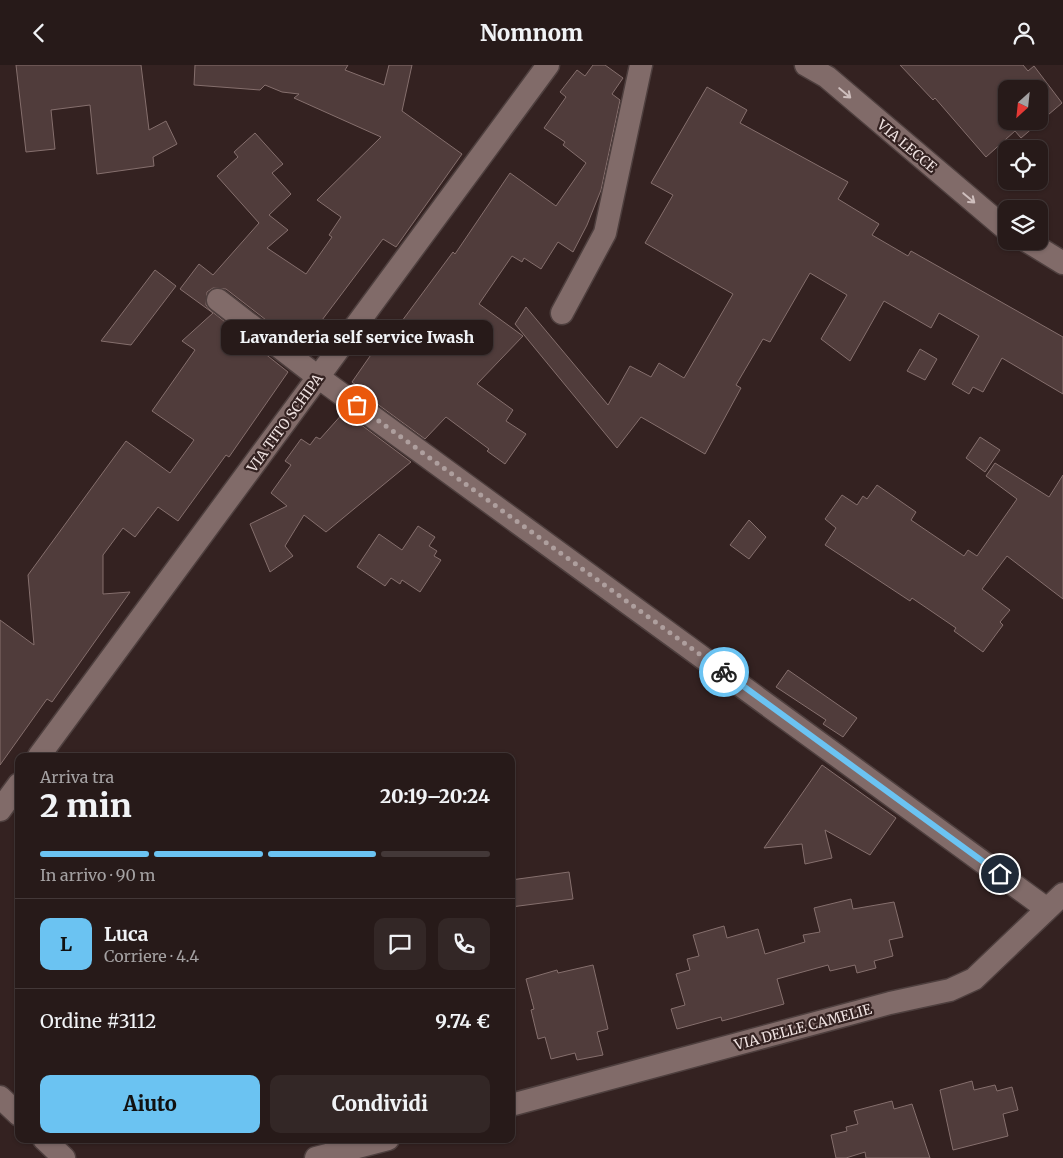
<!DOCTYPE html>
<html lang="it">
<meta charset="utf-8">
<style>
body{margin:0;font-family:Merriweather,serif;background:#332726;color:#f1f3f6;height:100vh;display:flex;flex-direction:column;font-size:19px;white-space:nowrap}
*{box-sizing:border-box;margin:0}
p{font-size:16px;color:#a4a1a2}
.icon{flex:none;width:28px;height:28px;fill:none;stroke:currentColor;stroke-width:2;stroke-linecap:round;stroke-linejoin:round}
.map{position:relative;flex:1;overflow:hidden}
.sheet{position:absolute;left:15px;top:688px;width:500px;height:390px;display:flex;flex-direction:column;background:#271a19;border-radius:10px;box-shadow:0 1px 4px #0004,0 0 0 1px #433838}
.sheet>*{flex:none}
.needle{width:32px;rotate:207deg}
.controls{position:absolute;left:998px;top:15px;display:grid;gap:10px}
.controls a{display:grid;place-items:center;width:50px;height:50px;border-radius:10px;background:#271a19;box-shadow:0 1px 4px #0004,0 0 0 1px #433838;font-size:25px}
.pin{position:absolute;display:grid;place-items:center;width:42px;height:42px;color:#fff;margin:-21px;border:2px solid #fff;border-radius:50%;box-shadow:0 1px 5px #0007}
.courier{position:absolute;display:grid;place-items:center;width:50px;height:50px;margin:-25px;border:4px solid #6bc3f2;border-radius:50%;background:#fff;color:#222;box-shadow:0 1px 6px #0007}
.bubble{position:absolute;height:35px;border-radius:10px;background:#271a19;box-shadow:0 1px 4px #0004,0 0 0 1px #433838;font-size:16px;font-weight:800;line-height:35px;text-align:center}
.overview em{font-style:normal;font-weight:800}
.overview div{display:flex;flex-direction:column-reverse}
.overview{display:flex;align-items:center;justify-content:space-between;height:85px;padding:0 25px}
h1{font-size:32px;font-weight:800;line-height:38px}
.bar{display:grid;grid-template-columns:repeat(4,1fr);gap:8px 5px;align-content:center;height:60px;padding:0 25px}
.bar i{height:6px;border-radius:4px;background:#433838}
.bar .selected{background:#6bc3f2}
.bar p{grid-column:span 4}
.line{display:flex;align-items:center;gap:12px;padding:0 25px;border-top:1px solid #433838}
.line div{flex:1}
.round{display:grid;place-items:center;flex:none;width:52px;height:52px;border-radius:10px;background:#332726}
.primary-button{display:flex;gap:10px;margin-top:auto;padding:10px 25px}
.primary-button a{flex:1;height:58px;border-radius:10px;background:#6bc3f2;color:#111;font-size:20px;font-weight:800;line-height:58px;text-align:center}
.primary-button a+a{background:#332726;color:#f1f3f6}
header{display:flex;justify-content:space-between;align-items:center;height:65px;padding:0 25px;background:#271a19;font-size:22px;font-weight:800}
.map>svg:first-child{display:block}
.building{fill:#503c3b;stroke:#856f6d;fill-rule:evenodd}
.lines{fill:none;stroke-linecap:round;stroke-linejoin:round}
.minor-casing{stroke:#4e3f3e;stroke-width:25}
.minor{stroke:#816b69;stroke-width:22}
.oneway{stroke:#cebebd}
.done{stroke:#ae9f9e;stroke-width:5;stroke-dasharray:0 9}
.route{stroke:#6bc3f2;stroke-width:6}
.labels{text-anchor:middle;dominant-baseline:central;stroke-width:4.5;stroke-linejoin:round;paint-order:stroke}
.street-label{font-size:14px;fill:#efe2e1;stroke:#342221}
</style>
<header><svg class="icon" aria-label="back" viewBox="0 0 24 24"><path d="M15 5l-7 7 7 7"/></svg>Nomnom<svg class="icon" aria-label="person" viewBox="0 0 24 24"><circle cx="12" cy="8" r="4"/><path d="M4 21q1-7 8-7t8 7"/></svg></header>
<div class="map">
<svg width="1063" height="1093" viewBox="0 0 1063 1093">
<rect width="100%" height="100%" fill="#342221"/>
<path class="building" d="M16,0H141L149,65L166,56L177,79L153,92L154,101L97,109L90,40L51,45L55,84L26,87Z
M195,0H348L345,5L384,20L389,0H412L402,46L462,89L396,182L383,174L310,271L296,261L288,272L226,224L213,223L207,227L206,240L210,245L288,307L229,392L226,390L178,456L158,442L135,472L123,463L103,490V529L130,527L52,637L47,634L0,700V555L34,580L28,510L126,376L170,408L194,375L152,346L195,285L182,276L213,248L180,224L199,199L213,210L259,158L217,111L238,92L234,87L255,68L283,99L272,108L291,129L269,150L288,165L267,183L306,209L332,172L329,170L341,152L317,135L381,72L294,33L299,29L282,27L265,20L260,25L194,20Z
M593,0H605L623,13L612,29L620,35L601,125L587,160L573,187L558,177L541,204L524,193L522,197L512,191L479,239L523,271L477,319L513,345L506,356L526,369L505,399L487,386L489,384L446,352L425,374L361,327L363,325L352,317L375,284L379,287L453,187L455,189L510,108L556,141L586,98L563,80L565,77L544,63L566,32L560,27L577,5L585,11Z
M900,0H1023L1028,6L1034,1L1062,38L1021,73L1015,66L986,92L935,33L933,35ZM1006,24H1039V56H1006Z
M707,22L747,45L740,58L848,117L838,134L879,159L872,170L908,191L911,186L1063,272V329L1002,293L983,327L973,322L969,329L952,319L979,271L939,248L931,263L884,236L850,296L821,274L847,230L810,208L770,277L763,274L736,320L741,323L705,389L641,352L617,383L515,259L526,242L608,340L630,301L651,312L659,298L684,313L733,229L645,178L673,130L651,118Z
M155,205L176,221L131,280L101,276Z
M920,284L937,294L925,315L907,306Z
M344,347L411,397L326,467L304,450L285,481L293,491L270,507L250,459L287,441L271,428L291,400L285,396L301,374L310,380L316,372L320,374Z
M980,372L1000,385L985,407L966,393Z
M995,398L1049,432L1063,410V534L1007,491L982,524L1010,545L1000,557L1003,560L983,587L954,566L956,563L912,533L910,536L825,480L836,463L825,454L842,430L857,440L863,431L867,434L877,420L916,447L911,455L964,491L968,485L977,491L1017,434L986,411Z
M749,455L766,472L749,494L730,480Z
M418,461L435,472L429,481L437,486L434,491L441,495L420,527L402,515L400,519L391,513L385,521L357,502L379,469L402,485Z
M788,605L857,653L843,672L823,659L826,655L776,622Z
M822,700L896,753L870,790L825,765L832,793L805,799L802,779L764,783Z
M569,807L573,834L511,842V815Z
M851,834L853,844L894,837L903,872L889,875L893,891L874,896L876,903L857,908L855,900L830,906L828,900L777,914L784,939L722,956L721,952L677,964L671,944L685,940L676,909L690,905L687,894L699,891L693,870L724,861L727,873L758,864L765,889L805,877L803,870L820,867L814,843Z
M593,900L608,964L597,967L603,990L577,995L575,988L551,994L545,972L538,974L531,945L534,944L526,914L557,905L558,908Z
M972,1016L974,1025L995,1020L997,1026L1012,1022L1018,1045L1003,1049L1008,1071L953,1085L940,1025Z
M892,1036L894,1044L912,1039L930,1093H866L865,1087L846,1093H836L831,1070L847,1066L846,1062L858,1059L854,1046Z"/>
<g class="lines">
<g class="minor-casing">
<path id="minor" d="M806,0L827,12L1006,164
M1027,176L1063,198
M218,235L318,312L1047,844
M562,248L605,168L641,0
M39,691L548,0
M0,745L19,719
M0,1032L19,1050
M511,1040L890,938L950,925L974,914L1063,829
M44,1074L64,1093
M316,1093L388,1074"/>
</g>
<use href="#minor" class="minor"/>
</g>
<defs><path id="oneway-shaft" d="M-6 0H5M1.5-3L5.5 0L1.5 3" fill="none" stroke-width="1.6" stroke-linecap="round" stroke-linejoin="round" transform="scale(1.25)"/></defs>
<g class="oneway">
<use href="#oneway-shaft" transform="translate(845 28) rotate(40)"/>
<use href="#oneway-shaft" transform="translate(969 133) rotate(40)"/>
</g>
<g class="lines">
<path class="done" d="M357,340L724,607"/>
<path class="route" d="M724,607L1000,809"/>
</g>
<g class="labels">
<g class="street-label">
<text transform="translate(907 81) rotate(40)">VIA LECCE</text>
<text transform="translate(285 358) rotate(-54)">VIA TITO SCHIPA</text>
<text transform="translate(803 962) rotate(-15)">VIA DELLE CAMELIE</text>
</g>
</g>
</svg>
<div class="controls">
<a><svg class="needle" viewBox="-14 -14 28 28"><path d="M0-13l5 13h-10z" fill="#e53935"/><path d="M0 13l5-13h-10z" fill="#a4a1a2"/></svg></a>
<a><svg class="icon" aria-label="locate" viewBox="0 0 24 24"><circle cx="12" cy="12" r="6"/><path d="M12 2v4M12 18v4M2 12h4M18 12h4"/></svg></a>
<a><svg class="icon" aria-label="layers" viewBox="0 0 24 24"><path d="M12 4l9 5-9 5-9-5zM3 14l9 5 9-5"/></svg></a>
</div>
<div class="pin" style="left:357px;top:340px;background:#ea580c"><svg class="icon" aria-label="bag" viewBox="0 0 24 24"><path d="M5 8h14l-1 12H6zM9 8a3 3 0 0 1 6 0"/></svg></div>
<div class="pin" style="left:1000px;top:809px;background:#1f2937"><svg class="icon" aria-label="home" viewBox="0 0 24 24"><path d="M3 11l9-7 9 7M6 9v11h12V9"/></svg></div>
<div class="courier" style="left:724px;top:607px"><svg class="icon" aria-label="bike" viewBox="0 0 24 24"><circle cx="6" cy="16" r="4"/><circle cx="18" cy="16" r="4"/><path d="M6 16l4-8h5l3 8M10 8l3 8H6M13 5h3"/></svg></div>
<div class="bubble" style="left:221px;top:255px;width:272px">Lavanderia self service Iwash</div>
<section class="sheet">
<div class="overview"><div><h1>2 min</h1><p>Arriva tra</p></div><em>20:19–20:24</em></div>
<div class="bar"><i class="selected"></i><i class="selected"></i><i class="selected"></i><i></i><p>In arrivo · 90 m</p></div>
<div class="line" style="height:90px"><b class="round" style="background:#6bc3f2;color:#111">L</b><div><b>Luca</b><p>Corriere · 4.4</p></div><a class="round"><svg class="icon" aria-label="chat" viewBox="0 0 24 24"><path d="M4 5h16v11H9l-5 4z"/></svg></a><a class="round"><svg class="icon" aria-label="phone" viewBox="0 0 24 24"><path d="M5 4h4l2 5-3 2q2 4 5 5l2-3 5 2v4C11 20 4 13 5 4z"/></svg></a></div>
<div class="line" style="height:65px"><div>Ordine #3112</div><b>9.74 €</b></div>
<div class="primary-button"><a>Aiuto</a><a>Condividi</a></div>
</section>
</div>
